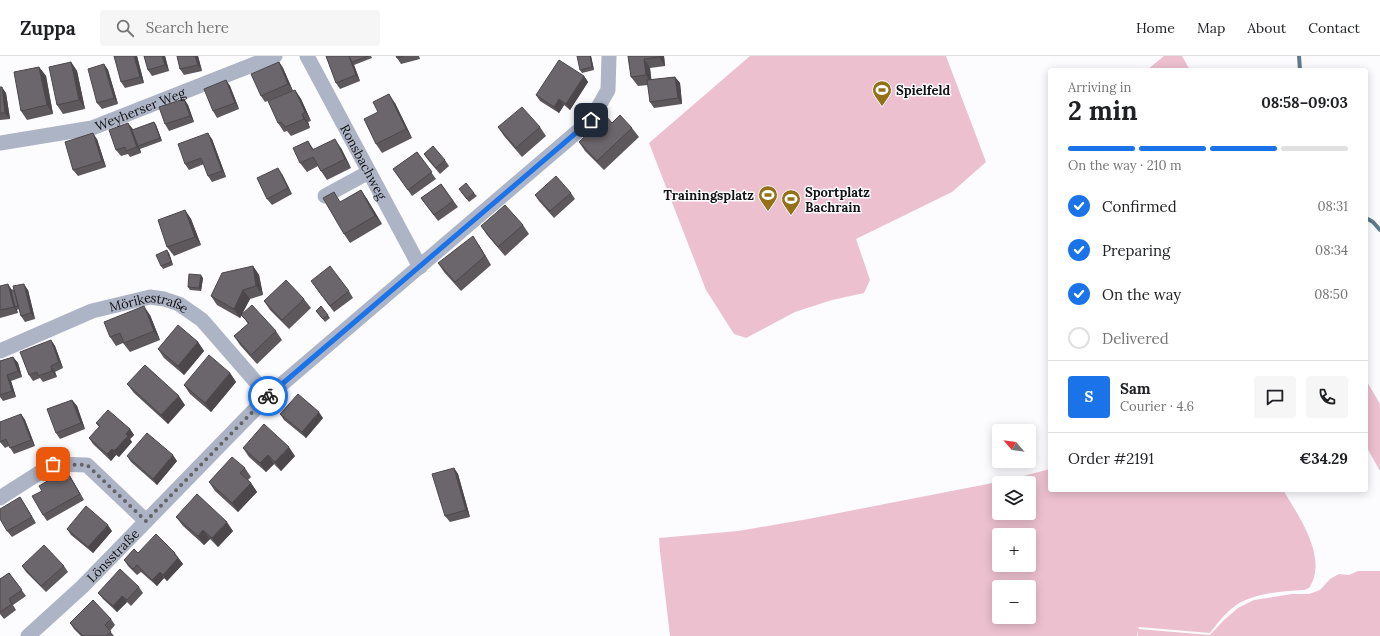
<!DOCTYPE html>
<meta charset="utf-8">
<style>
body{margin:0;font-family:Lora,serif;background:#f6f6f6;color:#202124;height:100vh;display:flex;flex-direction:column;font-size:15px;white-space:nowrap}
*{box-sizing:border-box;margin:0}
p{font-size:13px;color:#757577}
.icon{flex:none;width:22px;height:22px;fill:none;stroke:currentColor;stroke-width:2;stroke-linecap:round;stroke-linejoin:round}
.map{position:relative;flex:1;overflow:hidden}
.details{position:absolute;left:1048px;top:12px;width:320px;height:424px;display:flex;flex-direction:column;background:#fff;border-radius:4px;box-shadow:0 2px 10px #0003}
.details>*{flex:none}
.needle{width:26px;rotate:298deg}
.buttons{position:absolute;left:992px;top:368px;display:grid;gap:8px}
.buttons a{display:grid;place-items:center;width:44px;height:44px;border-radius:4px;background:#fff;box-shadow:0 2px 10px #0003;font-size:20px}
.pin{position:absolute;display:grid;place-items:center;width:34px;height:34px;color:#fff;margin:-17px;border-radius:8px;box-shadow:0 2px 6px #0006}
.courier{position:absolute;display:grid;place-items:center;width:40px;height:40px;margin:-20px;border:3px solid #1a73e8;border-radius:50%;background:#fff;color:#222;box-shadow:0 1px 5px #0007}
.summary em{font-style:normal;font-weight:700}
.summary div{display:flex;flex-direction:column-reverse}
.summary{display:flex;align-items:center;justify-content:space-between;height:68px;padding:0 20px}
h1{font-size:26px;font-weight:700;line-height:30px}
.bar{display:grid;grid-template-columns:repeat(4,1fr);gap:6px 4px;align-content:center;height:48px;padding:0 20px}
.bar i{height:5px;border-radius:3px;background:#e0e0e0}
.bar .selected{background:#1a73e8}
.bar p{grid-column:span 4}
.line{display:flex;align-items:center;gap:10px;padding:0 20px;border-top:1px solid #e0e0e0}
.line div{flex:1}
.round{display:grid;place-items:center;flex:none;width:42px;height:42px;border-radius:4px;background:#f6f6f6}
ol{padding:0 20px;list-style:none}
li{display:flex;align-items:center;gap:12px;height:44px}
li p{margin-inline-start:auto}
li .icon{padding:4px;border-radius:50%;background:#1a73e8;color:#fff;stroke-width:4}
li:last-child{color:#757577}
li i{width:22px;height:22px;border:2px solid #e0e0e0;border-radius:50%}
header{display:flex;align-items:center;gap:24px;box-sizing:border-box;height:56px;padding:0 20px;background:#fff;border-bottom:1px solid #e0e0e0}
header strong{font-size:19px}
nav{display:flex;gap:22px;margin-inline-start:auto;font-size:14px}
.search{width:280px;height:36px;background:#f6f6f6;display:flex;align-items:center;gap:10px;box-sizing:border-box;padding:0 14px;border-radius:4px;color:#757577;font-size:15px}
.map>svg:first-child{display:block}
.green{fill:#ecc0cf;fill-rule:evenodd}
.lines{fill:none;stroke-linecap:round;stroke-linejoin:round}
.stream{stroke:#5e7a8c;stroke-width:4}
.minor{stroke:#adb4c5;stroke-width:15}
.wall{fill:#5c585c}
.shaded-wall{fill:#4b474b}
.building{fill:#6b666b;stroke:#4b474b}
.done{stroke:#646466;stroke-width:4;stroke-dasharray:0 7.2}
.route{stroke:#1a73e8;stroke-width:5}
.labels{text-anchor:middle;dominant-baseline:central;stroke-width:3;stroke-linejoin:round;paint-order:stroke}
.poi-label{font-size:13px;font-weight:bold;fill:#121214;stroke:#fcfbfe;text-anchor:start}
.street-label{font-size:13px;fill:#121214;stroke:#fcfbfe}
</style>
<header>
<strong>Zuppa</strong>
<div class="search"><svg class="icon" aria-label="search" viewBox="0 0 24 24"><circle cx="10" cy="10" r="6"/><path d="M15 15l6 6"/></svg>Search here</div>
<nav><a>Home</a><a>Map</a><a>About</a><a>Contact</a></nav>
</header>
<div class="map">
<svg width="1380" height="580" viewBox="0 0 1380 580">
<rect width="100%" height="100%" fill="#fcfbfe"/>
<path class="green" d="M750,0H946L986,106L952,136L856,183L870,224L864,237L832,244L795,256L746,282L734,278L706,234L649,87Z
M1164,0H1182L1190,14H1147Z
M1366,324L1380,348V415L1366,390Z
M1050,413V434H1283C1297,457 1322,493 1314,521C1313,525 1311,529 1309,532L1304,534C1282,535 1254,537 1235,550C1225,557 1217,568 1210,577L1139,571L1138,573L1210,579L1224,564L1238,552L1254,544L1292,538H1309L1320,534L1330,523L1339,518L1349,519L1358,515H1380V580H1138V575L1137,580H670L660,495L659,482L738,475L808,463L1008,424ZM999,427H1029V457H999ZM999,479H1029V509H999ZM999,531H1029V561H999Z"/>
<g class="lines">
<path class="stream" d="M1299,0L1300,14
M1366,162L1373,166L1380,174"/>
<g class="minor">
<path id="s1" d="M307,0L420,211"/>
<path id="s2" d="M0,87L92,72L275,0"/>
<path d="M325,140L369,116"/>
<path id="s3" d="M0,295L92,255L150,241L164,243L179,248L202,264L268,340"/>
<path d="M0,442L53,408L87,409L146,465"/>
<path id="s4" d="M28,580L82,531L268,340L591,64L608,34L609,0"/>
</g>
</g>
<path class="wall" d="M137,0L144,27L125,32L121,26Z
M144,0H165L169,15L152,20L148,14Z
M177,0H198L202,15L184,19L180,13Z
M326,0H371L372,2L354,9L360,25L340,33L336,27Z
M396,0H419L420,3L401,8L397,2Z
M591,0L594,14L582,17L580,14Z
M628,0H664L665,10L650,12L651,24L675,21L680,27L682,48L654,52L650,46L648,29L638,30L631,21Z
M71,6L77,15L85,53L63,58L57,49Z
M279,6L283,12L293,35L265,46L261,40Z
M104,8L108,14L118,48L102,53L97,47Z
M39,11L46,20L53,58L27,64L21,55Z
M584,20L588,26L570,54L564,49L559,57L540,45L536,39Z
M226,24L230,30L239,53L217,62L213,55Z
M0,31L6,37L10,63L0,64Z
M295,34L301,43L311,65L308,66L310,72L291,80L287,75L284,76L278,67Z
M184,43L188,49L194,66L169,75L165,68Z
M395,47L412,82L382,97L376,88Z
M154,66L156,69L162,85L140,93L141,97L130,101L128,98L121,100L116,94L133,74Z
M612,67L632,72L639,81L604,114L585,95L579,86Z
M498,71H540L546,80L522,101L504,80Z
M97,83L106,111L78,120L73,114Z
M212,83L226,121L212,126L208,120L204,108L189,114L185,108Z
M341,92L351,112L327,124L321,115L318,110L307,116L300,107L314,94Z
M417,96L436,123L412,140L393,113Z
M424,98L445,104L449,110L440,118L428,104Z
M282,118L292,138L272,149L267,143Z
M441,128L458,151L438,165L421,142Z
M361,134L367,143L382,168L350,187L344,178L341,146Z
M461,136L474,137L477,140L469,146Z
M571,137L575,143L554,162L539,145L535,139Z
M185,154L191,163L201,189L174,200L167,191Z
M523,169L529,178L505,200L487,179L481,170Z
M479,189L491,209L461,235L444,216L438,207Z
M169,197L173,209L163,213L161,210Z
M253,210L259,219L263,239L250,243L242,258L276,275L282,284L257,308L240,289L234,280L248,268L242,259L240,262L217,249L211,240Z
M203,222L201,235L190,234L188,231Z
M0,230L12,234H28L35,263L25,266L21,260L19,253L17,254L18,257L0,262Z
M315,231L349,235L353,242L334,256Z
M304,243L311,252L289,273L270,254L264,245Z
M316,255L328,259L330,262L325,266Z
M150,259L160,284L130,296L123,287L116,290L110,281Z
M51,284L55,290L63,312L55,316L57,321L43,326L40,322L33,325L29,319Z
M198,286L204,295L184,319L164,302L158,293Z
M13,301L18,307L22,321L11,325L16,341L3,345L0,341V305Z
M230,317L236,326L211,356L190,338L184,329Z
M127,328L185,349L168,368L134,337Z
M72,344L77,350L85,373L60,383L56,377Z
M21,358L25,364L35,390L14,398L9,390L5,392L0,386Z
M280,358L323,362L306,382L284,364Z
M96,367L130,373L134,379L130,383L132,386L119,401L116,399L111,405L93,388L89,382L99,371Z
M243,392L295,400L281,415L274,408L266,416L249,401Z
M127,400L177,405L157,429L131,406Z
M245,412L251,421L248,424L251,427L257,436L238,456L215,435L209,426Z
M454,412L458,418L470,461L450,466L445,460Z
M70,420L84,444L47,465L43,459Z
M20,441L36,467L12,481L7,475Z
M176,461L233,475L218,491L210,483L204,489L183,470Z
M67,473L112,475L93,497L71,479Z
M138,497H175L183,508L167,525L164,522L157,530L141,516L137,519L128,510L124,504Z
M22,510H64L68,516L46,536L26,516Z
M9,517L26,540L13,549L16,554L4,563L0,558V523Z
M139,531L143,537L131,550L127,546L117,556L103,543L98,537Z
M111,563L115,569L110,575L114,580H81L74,573L70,567Z"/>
<path class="shaded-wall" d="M134,0H137L144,27L140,21Z
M162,0H165L169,15L165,9Z
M195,0H198L202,15L198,9Z
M349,0H350L352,6L354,9L360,25L356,19Z
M590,0H591L594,14L592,11Z
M659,0H664L665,10L659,1Z
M644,3L650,12L652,28L646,19Z
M71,6L77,15L85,53L79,44Z
M279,6L283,12L293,35L288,28Z
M104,8L108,14L118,48L114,42Z
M39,11L46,20L53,58L47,49Z
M584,20L588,26L570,54L566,48Z
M675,21L680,27L682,48L678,42Z
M226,24L230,30L239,53L235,47Z
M2,31L6,37L10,63L5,57Z
M295,34L301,43L311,65L305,56Z
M389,38L395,47L412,82L406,73Z
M184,43L188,49L194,66L190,60Z
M559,43L564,49L559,57L554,51Z
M302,58L308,66L310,72L304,63Z
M154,66L156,69L162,85L160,82Z
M128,67L133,73L139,90H138L140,93L141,97L137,91Z
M93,77L97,83L106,111L102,105Z
M208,77L212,83L226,121L222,115Z
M335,83L341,92L351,112L345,103Z
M308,85L314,94H312Z
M278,112L282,118L292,138L288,132Z
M361,134L367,143L382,168L375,160Z
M185,154L191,163L201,189L195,181Z
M473,180L479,189L491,209L485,200Z
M167,194L169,197L173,209L171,206Z
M253,210L259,219L263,239L256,230Z
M201,219L203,222L201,235L199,232Z
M8,228L12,234L16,251H15L17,254L18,257L14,251Z
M24,228L28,234L35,263L31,257Z
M243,234L250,243L240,262L234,253Z
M144,250L150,259L160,284L154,275Z
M51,284L55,290L63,312L59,306Z
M198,286L204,295L184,319L178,310Z
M13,301L18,307L22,321L18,315Z
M51,310L55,316L57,321L52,315Z
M230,317L236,326L211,356L205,347Z
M7,319L11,325L16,341L12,335Z
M179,340L185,349L168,368L161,359Z
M72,344L77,350L85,373L81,367Z
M319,356L323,362L306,382L302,376Z
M21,358L25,364L35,390L31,384Z
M130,373L134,379L130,383L132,386L119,401L114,395L126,378Z
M289,391L295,400L281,415L275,406Z
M112,393L116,399L111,405L107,398Z
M173,399L177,405L157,429L153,423Z
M268,399L274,408L266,416L260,407Z
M454,412L458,418L470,461L466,454Z
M66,414L70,420L84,444L80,438Z
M251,427L257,436L238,456L232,447Z
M20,441L24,447L36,467L32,461Z
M227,466L233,475L218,491L212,482Z
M108,469L112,475L93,497L88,491Z
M203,474L210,483L204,489L198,480Z
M178,502L183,508L167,525L163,519Z
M160,516L164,522L157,530L152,524Z
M122,540L127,546L117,556L113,550Z"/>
<path class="building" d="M114,0H134L140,21L121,26Z
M144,0H162L165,9L148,14Z
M177,0H195L198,9L180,13Z
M326,0H349L356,19L336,27Z
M349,0H368L352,6Z
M396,0H404L397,2Z
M577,0H590L592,11L580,14Z
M628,0H659V1L644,3L646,19L631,21Z
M559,4L584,20L566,48L559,43L554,51L536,39Z
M71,6L79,44L57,49L49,11Z
M279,6L288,28L261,40L251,18Z
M104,8L114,42L97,47L88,13Z
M39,11L47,49L21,55L14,16Z
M675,21L678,42L650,46L647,24Z
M226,24L235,47L213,55L204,33Z
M0,31H2L5,57H0Z
M295,34L305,56L302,58L304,63L285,71L281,66L278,67L268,45Z
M389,38L406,73L376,88L364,63L378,56L373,46Z
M184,43L190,60L165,68L159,51Z
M522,51L540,71L516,92L498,71Z
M620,59L632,72L597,105L579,86L606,60L612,67Z
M154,66L160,82L138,90L132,74Z
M128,67L137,91L126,95L125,91L116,94L109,74Z
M93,77L102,105L73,114L65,86Z
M208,77L222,115L208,120L201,102L185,108L178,88Z
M335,83L345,103L321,115L313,101L300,107L293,92L308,85L312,94Z
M433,90L445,104L436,112L424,98Z
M417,96L432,116L408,134L393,113Z
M278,112L288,132L267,143L257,122Z
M556,120L571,137L550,155L535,139Z
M466,127L474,137L467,143L459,133Z
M441,128L453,145L434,159L421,142Z
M361,134L375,160L344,178L323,142L334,136L340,146Z
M505,149L523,169L498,191L481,170Z
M185,154L195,181L167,191L158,164Z
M473,180L485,200L455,226L438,207Z
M167,194L171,206L161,210L156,199Z
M253,210L256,230L243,234L234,253L211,240L222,217Z
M330,210L349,235L330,250L311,225Z
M189,218L201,219L199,232L188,231Z
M286,224L304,243L282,264L264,245Z
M8,228L14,251L0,254V230Z
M24,228L31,257L21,260L13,230Z
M11,234H14L18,250L15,251Z
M252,249L276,275L251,299L234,280L249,267L241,259Z
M144,250L154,275L124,287L120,277L110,281L104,266Z
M321,250L328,259L323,263L316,255Z
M178,269L198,286L178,310L158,293Z
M51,284L59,306L51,310L52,315L38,320L37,316L29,319L20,296Z
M209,299L230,317L205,347L184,329Z
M13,301L18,315L7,319L12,335L0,339V305Z
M145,309L179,340L161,359L127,328Z
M298,338L319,356L302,376L280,358Z
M72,344L81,367L56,377L47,353Z
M108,354L130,373L126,378L128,380L114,395L112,393L107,398L89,382L100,370L96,367Z
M21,358L31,384L10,392L6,383L0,386V366Z
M264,368L289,391L275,406L268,399L260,407L243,392Z
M147,377L173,399L153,423L127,400Z
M232,401L245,412L240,417L251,427L232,447L209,426Z
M454,412L466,454L445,460L432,418Z
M66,414L80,438L43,459L32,440L42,435L39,430Z
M197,438L227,466L212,482L203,474L198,480L176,461Z
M20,441L32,461L7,475L0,463V453Z
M86,450L108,469L88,491L67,473Z
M156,478L175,497L174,498L178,502L163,519L160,516L152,524L137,509L133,513L124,504L134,493L138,497Z
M44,489L64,510L41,530L22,510Z
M120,513L139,531L127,544L122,540L113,550L98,537Z
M9,517L22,534L9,543L12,548L0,556V523Z
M93,544L111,563L105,569L111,576L106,580H83L70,567Z"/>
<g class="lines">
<path class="done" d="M53,408L87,409L146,465L268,340"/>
<path class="route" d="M268,340L591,64"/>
</g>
<defs>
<g id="stadium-pin" transform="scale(1)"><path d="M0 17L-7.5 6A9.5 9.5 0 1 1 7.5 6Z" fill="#947018" stroke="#fcfbfe"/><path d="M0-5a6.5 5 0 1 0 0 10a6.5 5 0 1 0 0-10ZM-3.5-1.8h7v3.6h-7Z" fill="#fff"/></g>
</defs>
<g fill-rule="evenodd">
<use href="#stadium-pin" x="882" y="34"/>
<use href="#stadium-pin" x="768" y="139"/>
<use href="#stadium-pin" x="791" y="143"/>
</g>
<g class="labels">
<g class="poi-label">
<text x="896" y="34">Spielfeld</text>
<text x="805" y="136">Sportplatz<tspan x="805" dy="15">Bachrain</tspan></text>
<text x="754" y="139" text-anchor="end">Trainingsplatz</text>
</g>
<g class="street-label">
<text stroke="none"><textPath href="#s2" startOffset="145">Weyherser Weg</textPath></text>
<text stroke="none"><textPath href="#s1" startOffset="120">Ronsbachweg</textPath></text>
<text stroke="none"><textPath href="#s3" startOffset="159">Mörikestraße</textPath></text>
<text stroke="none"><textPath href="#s4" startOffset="117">Lönsstraße</textPath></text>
</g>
</g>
</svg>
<div class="buttons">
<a><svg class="needle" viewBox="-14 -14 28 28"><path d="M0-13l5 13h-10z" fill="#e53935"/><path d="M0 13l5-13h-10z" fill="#757577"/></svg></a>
<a><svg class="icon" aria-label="layers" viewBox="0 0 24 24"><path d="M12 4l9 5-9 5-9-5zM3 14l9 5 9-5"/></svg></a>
<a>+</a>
<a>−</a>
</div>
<div class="pin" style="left:53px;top:408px;background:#ea580c"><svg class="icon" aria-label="bag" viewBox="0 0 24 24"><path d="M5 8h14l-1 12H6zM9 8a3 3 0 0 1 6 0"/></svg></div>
<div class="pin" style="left:591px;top:64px;background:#1f2937"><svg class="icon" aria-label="home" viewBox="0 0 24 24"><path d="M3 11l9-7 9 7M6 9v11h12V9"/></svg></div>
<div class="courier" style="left:268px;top:340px"><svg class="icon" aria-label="bike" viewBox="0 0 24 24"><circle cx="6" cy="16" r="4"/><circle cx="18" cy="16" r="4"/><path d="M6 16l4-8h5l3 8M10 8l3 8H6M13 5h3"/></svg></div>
<section class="details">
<div class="summary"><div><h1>2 min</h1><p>Arriving in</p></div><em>08:58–09:03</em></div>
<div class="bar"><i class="selected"></i><i class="selected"></i><i class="selected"></i><i></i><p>On the way · 210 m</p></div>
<ol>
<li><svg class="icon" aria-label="check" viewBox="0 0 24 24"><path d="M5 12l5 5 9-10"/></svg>Confirmed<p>08:31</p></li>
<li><svg class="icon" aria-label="check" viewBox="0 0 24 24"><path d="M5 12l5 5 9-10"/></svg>Preparing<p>08:34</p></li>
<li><svg class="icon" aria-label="check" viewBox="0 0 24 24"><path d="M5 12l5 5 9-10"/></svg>On the way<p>08:50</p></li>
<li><i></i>Delivered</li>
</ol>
<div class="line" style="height:72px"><b class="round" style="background:#1a73e8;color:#fff">S</b><div><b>Sam</b><p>Courier · 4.6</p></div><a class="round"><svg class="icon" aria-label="chat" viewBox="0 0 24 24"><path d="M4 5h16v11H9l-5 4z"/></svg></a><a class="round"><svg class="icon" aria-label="phone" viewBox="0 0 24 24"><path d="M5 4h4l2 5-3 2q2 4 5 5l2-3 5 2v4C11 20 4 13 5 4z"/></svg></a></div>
<div class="line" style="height:52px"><div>Order #2191</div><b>€34.29</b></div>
</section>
</div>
